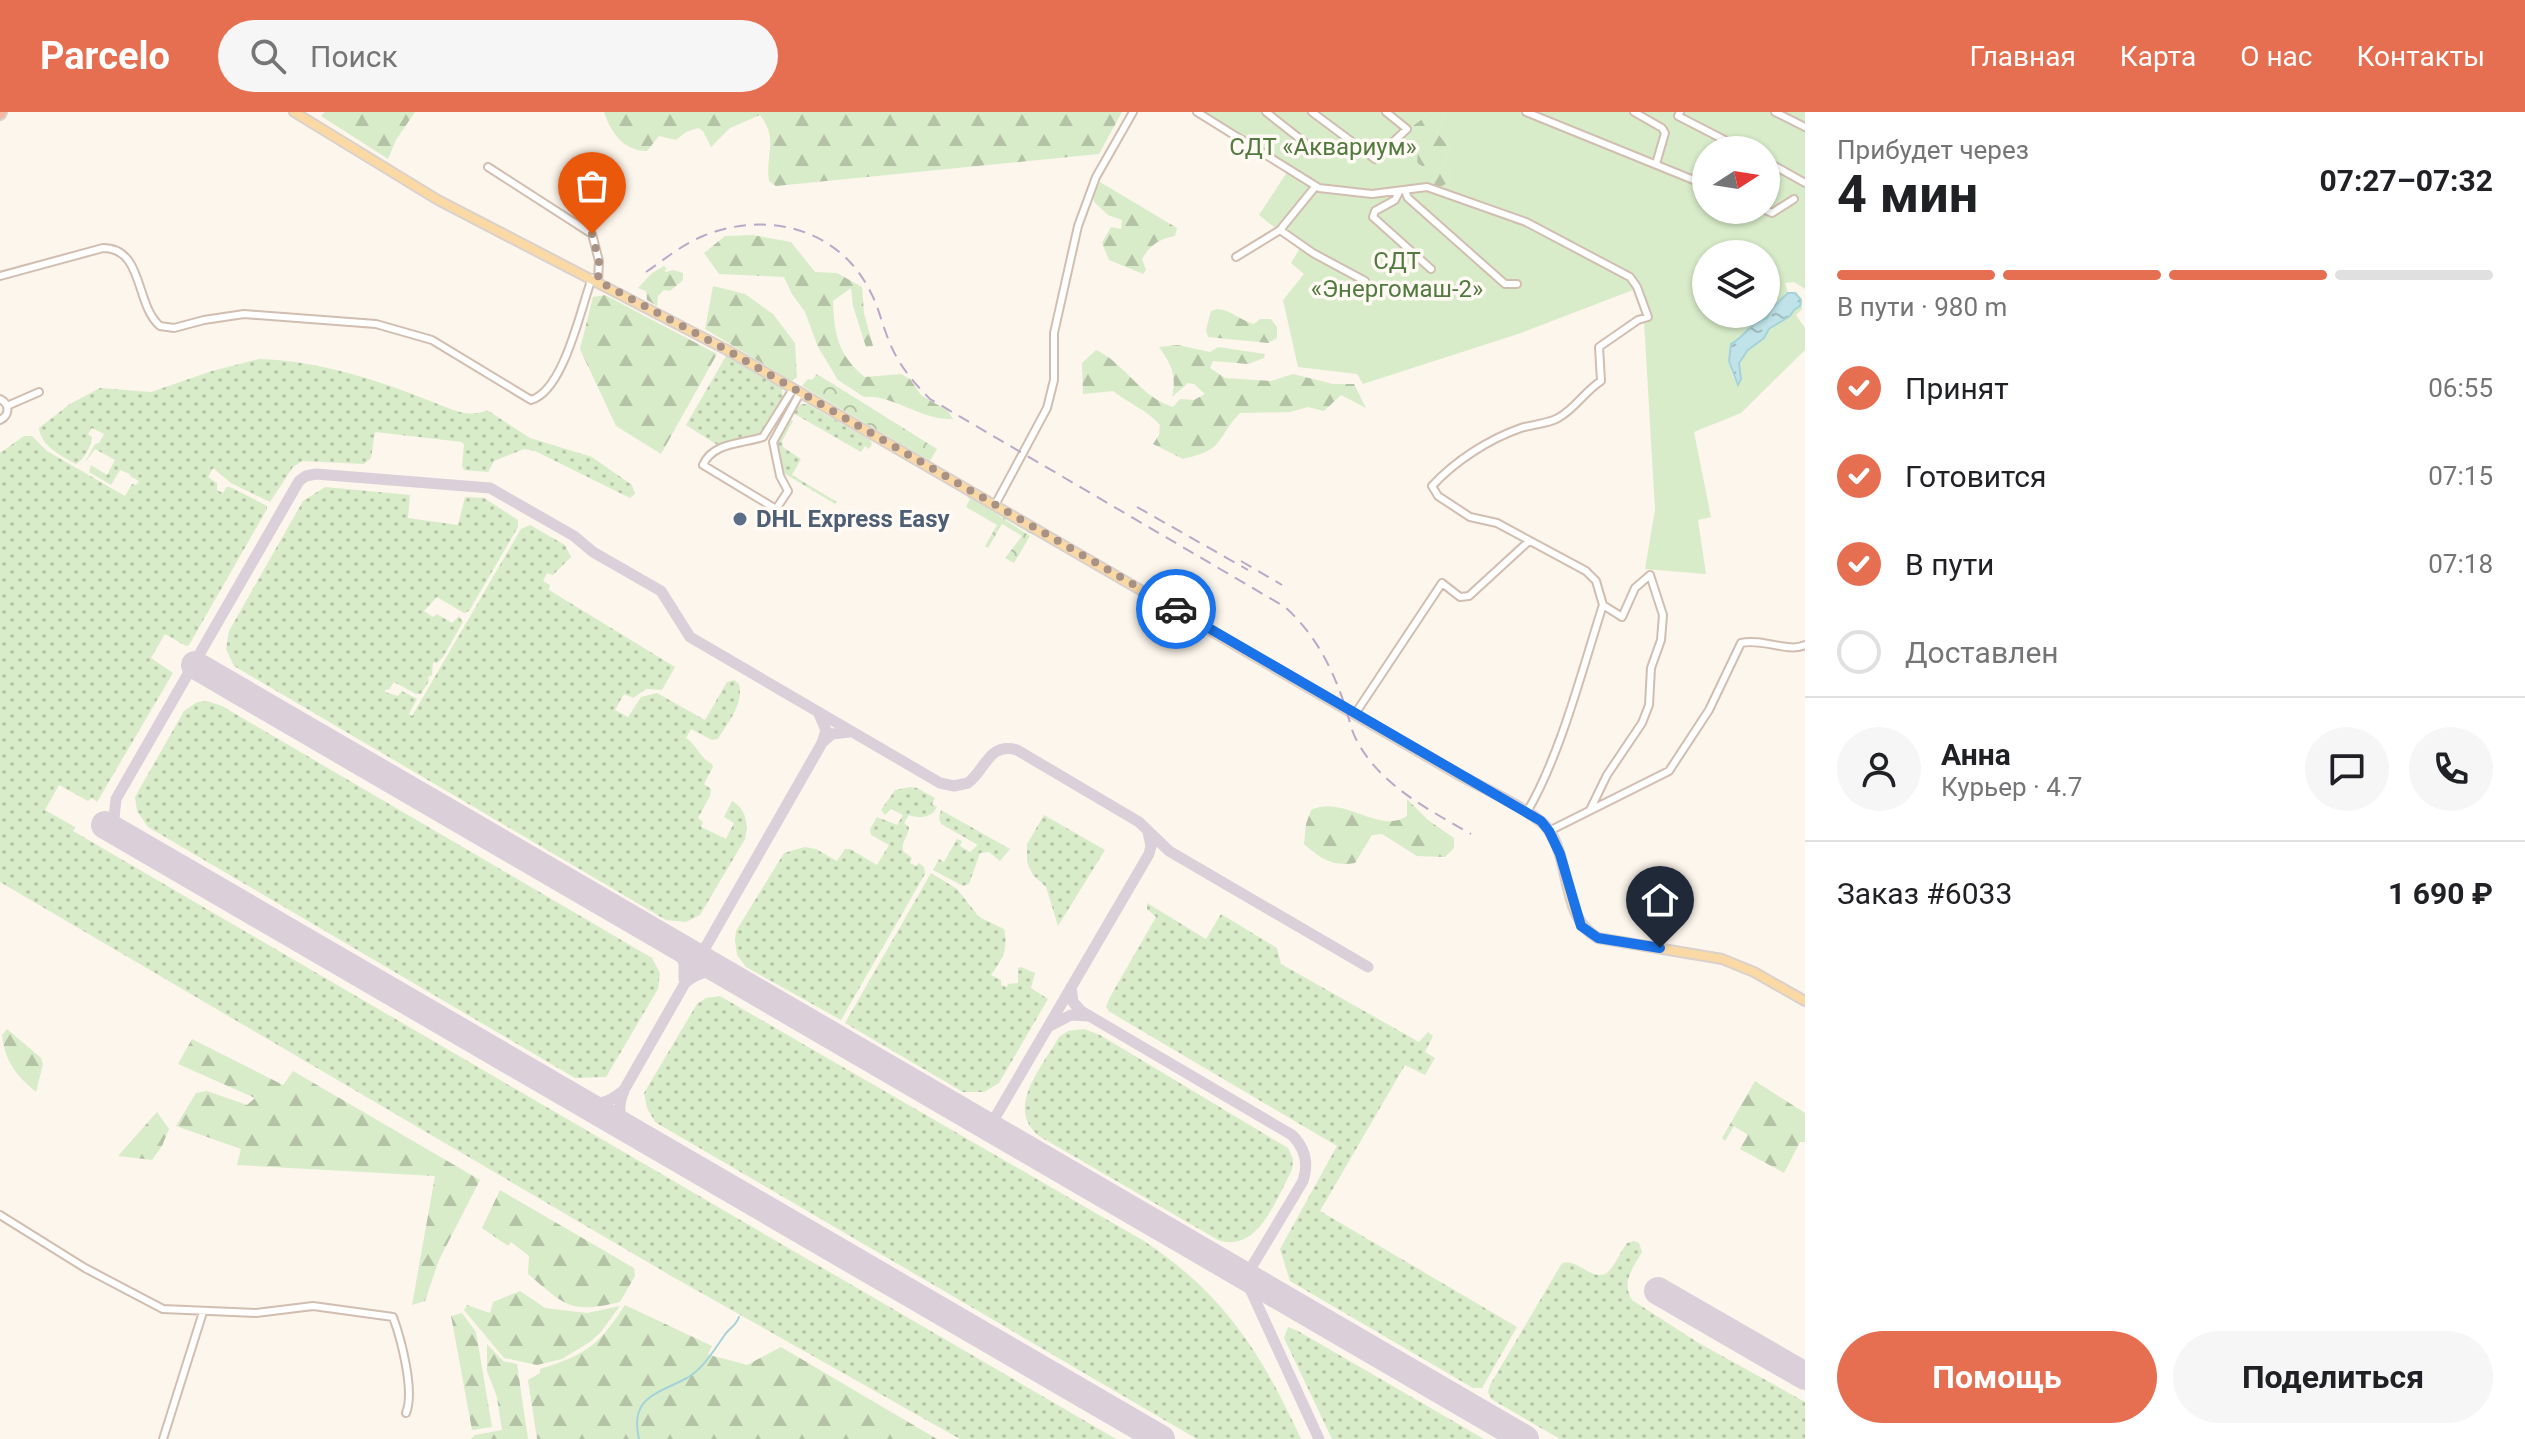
<!DOCTYPE html>
<html lang="ru">
<meta charset="utf-8">
<style>
body{margin:0;font-family:Roboto,sans-serif;background:#f6f6f6;color:#202124;height:100vh;display:flex;flex-direction:column;font-size:30px;white-space:nowrap}
*{box-sizing:border-box;margin:0}
p{font-size:26px;color:#757577}
.icon{flex:none;width:44px;height:44px;fill:none;stroke:currentColor;stroke-width:2;stroke-linecap:round;stroke-linejoin:round}
.map{position:relative;flex:1;overflow:hidden}
.details{display:flex;flex-direction:column;background:#fff;width:720px}
.details>*{flex:none}
.needle{width:52px;rotate:78deg}
.tools{position:absolute;left:1692px;top:24px;display:grid;gap:16px}
.tools a{display:grid;place-items:center;width:88px;height:88px;border-radius:50%;background:#fff;box-shadow:0 2px 6px #0004;font-size:40px}
.pin{position:absolute;display:grid;place-items:center;width:68px;height:68px;color:#fff;margin:-82px -34px;border-radius:50% 50% 50% 0;rotate:-45deg;box-shadow:0 0 8px #0007}
.pin .icon{rotate:45deg}
.courier{position:absolute;display:grid;place-items:center;width:80px;height:80px;margin:-40px;border:6px solid #1a73e8;border-radius:50%;background:#fff;color:#222;box-shadow:0 2px 10px #0007}
.head em{font-style:normal;font-weight:700}
.head div{display:flex;flex-direction:column-reverse}
.head{display:flex;align-items:center;justify-content:space-between;height:136px;padding:0 32px}
h1{font-size:52px;font-weight:700;line-height:60px}
.bar{display:grid;grid-template-columns:repeat(4,1fr);gap:12px 8px;align-content:center;height:96px;padding:0 32px}
.bar i{height:10px;border-radius:6px;background:#e0e0e0}
.bar .selected{background:#e76f51}
.bar p{grid-column:span 4}
.line{display:flex;align-items:center;gap:20px;padding:0 32px;border-top:2px solid #e0e0e0}
.line div{flex:1}
.round{display:grid;place-items:center;flex:none;width:84px;height:84px;border-radius:42px;background:#f6f6f6}
ol{padding:0 32px;list-style:none}
li{display:flex;align-items:center;gap:24px;height:88px}
li p{margin-inline-start:auto}
li .icon{padding:8px;border-radius:50%;background:#e76f51;color:#fff;stroke-width:4}
li:last-child{color:#757577}
li i{width:44px;height:44px;border:4px solid #e0e0e0;border-radius:50%}
.action{display:flex;gap:16px;margin-top:auto;padding:16px 32px}
.action a{flex:1;height:92px;border-radius:48px;background:#e76f51;color:#fff;font-size:32px;font-weight:700;line-height:92px;text-align:center}
.action a+a{background:#f6f6f6;color:#202124}
header{display:flex;align-items:center;gap:48px;box-sizing:border-box;height:112px;padding:0 40px;background:#e76f51;color:#fff}
header strong{font-size:38px}
nav{display:flex;gap:44px;margin-inline-start:auto;font-size:28px}
.search{width:560px;height:72px;background:#f6f6f6;display:flex;align-items:center;gap:20px;box-sizing:border-box;padding:0 28px;border-radius:44px;color:#757577;font-size:30px}
main{display:flex;flex:1;min-height:0}
.map>svg:first-child{display:block}
.grass{fill:url(#grass-dots)}
.forest{fill:url(#forest-firs)}
.park{fill:url(#park-crowns)}
.garden{fill:#d8ecc9;fill-rule:evenodd}
.water{fill:url(#water-ripples);stroke:#a5d3da;stroke-width:2}
.lines{fill:none;stroke-linecap:round;stroke-linejoin:round}
.stream{stroke:#a5d3da;stroke-width:2}
.taxiway{stroke:#dbcfda;stroke-width:11}
.runway{stroke:#dbcfda;stroke-width:28}
.minor-casing{stroke:#d1beb0;stroke-width:10}
.major-casing{stroke:#dad1cd;stroke-width:12}
.highway-casing{stroke:#dad1cd;stroke-width:14}
.minor{stroke:#fff;stroke-width:6}
.major{stroke:#fbd9a5;stroke-width:8}
.highway{stroke:#f7b7a3;stroke-width:10}
.rail{stroke:#b9a8c9;stroke-width:2;stroke-dasharray:12 8;stroke-linecap:butt}
.done{stroke:#a89285;stroke-width:8;stroke-dasharray:0 14.4}
.route{stroke:#1a73e8;stroke-width:10}
.service-dot{fill:#5c6f8a;stroke:#fffaf3;stroke-width:3}
.labels{text-anchor:middle;dominant-baseline:central;stroke-width:7;stroke-linejoin:round;paint-order:stroke}
.park-label{font-size:24px;fill:#537a41;stroke:#fffaf3}
.service-label{font-size:24px;font-weight:bold;fill:#4e5e75;stroke:#fffaf3;text-anchor:start}
</style>
<header>
<strong>Parcelo</strong>
<div class="search"><svg class="icon" aria-label="search" viewBox="0 0 24 24"><circle cx="10" cy="10" r="6"/><path d="M15 15l6 6"/></svg>Поиск</div>
<nav><a>Главная</a><a>Карта</a><a>О нас</a><a>Контакты</a></nav>
</header>
<main>
<div class="map">
<svg width="1805" height="1327" viewBox="0 0 1805 1327">
<defs>
<pattern id="grass-dots" width="8" height="8" patternUnits="userSpaceOnUse" patternTransform="scale(2)"><rect width="8" height="8" fill="#d8ecc9"/><path d="M2 2h.1M6 6h.1" fill="none" stroke="#b4c2a5" stroke-width="1.8" stroke-linecap="round"/></pattern>
<pattern id="forest-firs" width="22" height="20" patternUnits="userSpaceOnUse" patternTransform="scale(2)"><rect width="22" height="20" fill="#d8ecc9"/><path d="M5 1l3.5 6h-7zM16 11l3.5 6h-7z" fill="#b4c2a5"/></pattern>
<pattern id="park-crowns" width="20" height="18" patternUnits="userSpaceOnUse" patternTransform="scale(2)"><rect width="20" height="18" fill="#d8ecc9"/><path d="M2 6a3 3 0 1 1 6 0M12 15a3 3 0 1 1 6 0" fill="none" stroke="#b4c2a5"/></pattern>
<pattern id="water-ripples" width="26" height="14" patternUnits="userSpaceOnUse" patternTransform="scale(2)"><rect width="26" height="14" fill="#bfe3e8"/><path d="M2 4q2-2 4 0t4 0M15 11q2-2 4 0t4 0" fill="none" stroke="#a0bbbe"/></pattern>
</defs>
<rect width="100%" height="100%" fill="#fdf6ec"/>
<path class="grass" d="M726,244L782,276L783,288L762,321L719,334L686,313Z
M259,247C321,249 377,268 433,290C451,297 469,307 487,298L530,326L592,345L632,373L635,382L630,386L535,339L524,337L494,349L488,360L464,358L462,354L464,333L462,330L375,320L371,346L364,352L302,349L293,355L270,390L231,371L213,356L208,365L217,371V378L223,381L226,375H230L267,394V397L189,533L186,534L165,522L151,546L173,561L97,690L92,686L88,689L59,673L45,698L75,715L73,719L1116,1327H960L673,1165L0,770V341L24,324H32L47,339L125,384L132,372L136,373L139,369L130,364V362L120,358L111,373L89,360L91,353L107,363L115,348L95,337L84,352L95,332L99,331L104,322L92,316L88,322L92,325C92,333 83,349 76,352C61,344 41,334 39,316L70,292L100,276L151,280L212,259Z
M801,292H807L870,328L872,332L869,337L865,334L861,340L793,301Z
M788,306L793,309L782,329L783,335L801,347L792,363L837,390L835,392L782,360L775,335Z
M325,375L410,383L408,406L458,413L465,385L484,386L518,408V415L469,499L464,501L437,485L424,499L433,505L437,502L452,511L459,504L463,510L443,545L437,551L433,550L432,563L428,565L429,569L421,582H416L394,570L389,578L386,577L385,580L398,584L402,579L417,587L409,602L412,604L521,417L530,413L565,433L571,445L553,463L547,461L543,469L550,473L549,478L675,555L662,578L646,577L633,586L624,582L615,598L628,605L641,585L657,581L705,608L727,570L734,568L739,572C744,592 728,610 718,627L712,628L691,617L686,626C697,633 699,645 712,652L713,655L704,672L711,677L710,684L698,706L703,710L701,715L726,727L734,711L724,705L732,689C746,697 749,712 745,727L700,803L686,810L666,808L234,554L226,537L229,519L303,389Z
M207,589L222,594L652,846L660,861L658,877L606,965L575,966L148,715L137,699L135,685L184,599L197,590Z
M910,675L917,676L935,686L932,692L937,695C932,706 919,707 909,703L904,711L909,715C909,724 901,729 903,739L912,746L910,751L916,754L919,751L924,755L925,762L841,908L746,855L737,843L735,828L736,819L784,741L805,735L816,737L837,749L845,737H850L877,753L889,733L871,723L870,717L877,705L897,713L903,703L891,697L885,703L881,698L895,678Z
M941,698L1010,737L1000,749L989,740L980,741L969,772L963,774L933,758L939,747L944,750L957,727L962,729L960,734L970,740L978,733L941,712L939,706Z
M1044,703L1105,738L1058,814L1046,775L1033,763L1027,750V732Z
M931,761L957,777L979,805L1004,817C1009,837 1002,848 991,863L1001,868V873L1007,875L1008,872L1018,871V856L1021,855L1035,861L1031,876L1048,887L999,971L984,980H963L845,911Z
M1147,791L1206,827L1221,802L1277,836L1281,852L1419,930L1428,920L1433,924L1425,940L1435,946L1425,963L1405,953L1320,1099L1517,1215L1482,1276H1473L1290,1169L1280,1137L1337,1034L1110,900L1106,895L1110,885L1156,805L1147,797Z
M720,884L1144,1129C1224,1182 1262,1242 1301,1327H1197L655,1010L647,996L644,981L697,892L706,886Z
M1084,917L1100,923L1288,1036L1293,1047L1292,1058C1277,1085 1258,1142 1218,1128L1039,1024C1004,996 1043,954 1059,925L1068,919Z
M1634,1129L1639,1131L1642,1140C1633,1156 1621,1170 1632,1188L1697,1230L1805,1290V1327H1560L1491,1287L1488,1280L1490,1273L1562,1151C1578,1146 1595,1173 1609,1159C1616,1151 1621,1139 1627,1131Z
M1288,1215L1298,1219L1484,1327H1332L1284,1226Z"/>
<path class="forest" d="M325,0H415L396,28L388,47L321,4Z
M604,0H1122L1099,42L776,74L769,69C765,42 779,28 760,3L730,16L711,35L703,19L698,16L686,20L676,28L659,24L647,39C624,39 611,21 604,0Z
M1431,0H1447L1437,20L1450,37L1443,54L1450,60L1451,65L1446,72L1437,77L1432,75L1401,23Z
M1100,70L1177,116L1175,124C1159,127 1150,133 1142,147L1146,158L1143,162L1109,148L1102,131L1111,115L1121,117L1122,108L1108,103L1094,90L1093,81Z
M753,123L791,130L815,160L837,161L862,175L864,201L873,234L866,235L853,194L851,176L833,189C834,221 838,244 865,265L901,262L910,267L921,283L948,299L953,307C922,309 892,282 864,285L838,268L818,235L805,200L792,182L784,165L719,162L704,141L725,124Z
M664,154L667,157L664,158L666,160L673,158L683,161V168L670,179L664,178L658,184L657,194L647,188L646,179L638,176L652,161Z
M713,174L745,182L773,202L795,231L797,265L792,269L705,217Z
M605,183L717,242L661,342L616,314L580,237L593,185Z
M1217,197C1232,198 1241,209 1254,212L1260,207H1271L1277,215V226L1268,231L1208,225L1206,218L1211,199Z
M1178,233L1210,240L1218,235L1265,242L1264,246L1248,252L1213,249L1210,256L1225,266L1271,269L1293,262L1333,272H1354L1366,296L1341,283L1324,299L1308,295L1290,300L1240,301C1214,329 1226,337 1183,347L1153,332L1159,323L1160,313C1147,298 1128,291 1113,279L1083,282L1082,251L1096,238C1126,252 1140,285 1173,295L1180,287L1194,288L1205,282L1194,272L1188,271L1172,285C1177,263 1171,252 1159,235Z
M1407,687L1428,708L1454,726V736L1445,745L1417,744L1382,722L1372,723L1355,751C1332,755 1320,746 1304,732L1306,712L1311,698C1343,682 1379,723 1407,704Z
M7,917L41,946L43,952L36,980C16,963 5,950 2,923Z
M192,927L283,973L293,959L480,1068L439,1148L425,1189L412,1193L435,1064L237,1053L241,1037L176,1014L196,981L207,979L247,993L255,986L178,952Z
M1755,969L1805,1001V1030H1800L1784,1061L1740,1037L1748,1023L1734,1014L1725,1029L1722,1026Z
M157,1000L169,1017L162,1034L152,1048L118,1044Z
M500,1078L634,1156L635,1164L620,1190C570,1202 566,1194 528,1162L529,1144L511,1130L508,1134L482,1116Z
M520,1179L545,1196L587,1201L620,1194L601,1220L590,1230L562,1247L537,1253L504,1246L464,1198L467,1193L490,1201L493,1190Z
M625,1193L712,1234L708,1242C720,1247 733,1248 747,1253L781,1235L937,1327H537L528,1268L540,1261V1257C587,1242 598,1234 625,1193Z
M462,1201L476,1220L492,1315L472,1318L451,1204Z
M487,1232L503,1249L517,1252L528,1327H471L475,1323L502,1318L497,1285L487,1259Z"/>
<path class="park" d="M817,262L937,337L930,349L802,274L808,267L812,268Z
M970,381L1035,420L1033,423L994,401L1030,424L1014,451L1005,446L1022,424L1002,412L988,436L985,434L997,413L966,395L970,387L967,385Z"/>
<path class="garden" d="M1202,0H1431L1401,23L1418,41L1417,51L1436,62L1432,75L1437,77L1446,72L1451,65L1450,60L1443,54L1450,37L1437,20L1447,0H1805V177L1794,170L1785,171L1788,180H1796L1802,187V197L1796,203L1805,216V238L1741,301L1694,320L1711,405L1698,408L1706,462L1645,457L1655,398L1644,209L1633,178L1521,221L1363,272L1357,262L1298,255L1283,188L1304,162L1291,151L1300,136L1259,103L1291,54ZM1706,38H1766V98H1706ZM1706,142H1766V202H1706ZM1788,181L1790,204C1775,213 1744,236 1739,253C1738,258 1738,266 1738,272C1727,259 1731,247 1732,231C1746,224 1751,209 1767,206L1772,196Z"/>
<path class="water" d="M1788,181H1795L1801,188L1800,194L1794,198L1790,204L1769,217L1764,226L1748,238L1739,251L1741,267L1738,273L1729,249L1731,232C1746,224 1750,210 1767,206L1772,196Z"/>
<g class="lines">
<path class="stream" d="M639,1327C629,1285 657,1282 687,1266C703,1257 714,1238 724,1224C729,1216 736,1214 739,1205"/>
<path class="taxiway" d="M819,602L826,618L822,631L832,622L849,620
M119,721L114,706L116,687L299,369L306,364L316,362L490,376L574,424L593,440L661,479L690,525L940,671L954,674L968,671C986,657 989,630 1017,638L1139,710L1169,739L1368,855
M675,833L684,851V867
M685,871C697,861 709,857 725,862
M1071,875L1073,890L1081,899L1292,1023C1305,1036 1309,1051 1303,1069L1245,1166L1319,1327
M1052,913L1071,903L1088,904
M624,979C617,995 619,1006 630,1019
M575,986C594,996 608,992 624,978L822,631
M989,1016L1149,742L1151,734L1148,720"/>
<path class="runway" d="M195,553L1525,1327
M105,713L1161,1327
M1658,1179L1805,1264"/>
<g class="minor-casing">
<path id="minor" d="M1197,0L1319,76L1372,82L1427,75L1526,110L1630,165L1637,175L1648,205L1638,208L1599,235L1601,269C1585,279 1575,297 1558,306C1547,312 1534,312 1521,316C1489,327 1455,349 1432,374L1438,384L1470,405L1497,411L1586,459L1596,469L1603,493L1622,505L1635,476L1650,463L1663,503L1661,528L1651,556L1649,593L1642,611L1607,663L1590,698
M1266,0L1304,30
M1312,0L1375,47L1407,17L1386,0
M1526,0L1706,73
M1634,0L1662,16L1665,21L1656,52
M1680,0L1678,4L1744,38
M1775,0L1805,15
M1766,49L1805,71
M488,55L592,122L599,149L598,169
M1405,79L1408,86L1505,172H1517
M1399,80L1395,88L1375,99L1373,105L1431,157
M1765,98L1772,101L1794,87
M1280,118L1313,141L1365,169
M1236,145L1280,118L1315,75
M0,164L103,136C144,136 135,193 160,214L174,216L204,208L244,202L376,212L432,228L531,288C564,279 581,195 592,166
M793,277L763,325C742,332 713,330 703,353L776,397L788,379L780,364L773,330L800,281
M0,287C10,292 10,303 0,308
M7,294L39,280
M995,393L1047,296L1054,268V221L1078,114L1096,65L1133,0
M1355,602L1442,471L1460,485L1469,484L1529,429
M1527,700C1561,642 1582,558 1603,493
M1549,719L1669,659L1709,598L1741,531C1763,526 1789,541 1805,533
M0,1103L85,1156L163,1197L256,1201L313,1194L393,1205C401,1227 415,1279 406,1301
M163,1327L203,1200"/>
</g>
<g class="major-casing">
<path id="major" d="M294,0L438,88L727,238L1454,660C1476,673 1535,699 1548,717C1572,750 1560,805 1598,826L1722,847L1754,860L1805,889"/>
</g>
<g class="highway-casing">
<path id="highway" d="M0,2L1,0"/>
</g>
<use href="#minor" class="minor"/>
<use href="#major" class="major"/>
<use href="#highway" class="highway"/>
<path class="rail" d="M646,160C665,147 683,132 703,124C766,98 840,116 871,181C878,194 881,208 886,221C895,248 910,267 930,287L1285,495C1315,522 1332,555 1345,594C1349,605 1351,619 1357,629C1381,674 1428,697 1471,722
M1137,395L1248,458
M1241,449L1282,473"/>
</g>
<g class="lines">
<path class="done" d="M592,122L599,149L598,169L727,238L1176,497"/>
<path class="route" d="M1176,497L1541,709L1549,719L1560,742L1581,814L1598,826L1660,836"/>
</g>
<circle class="service-dot" cx="740" cy="407" r="8"/>
<g class="labels">
<g class="park-label">
<text x="1323" y="35">СДТ «Аквариум»</text>
<text x="1397" y="149">СДТ<tspan x="1397" dy="28">«Энергомаш-2»</tspan></text>
</g>
<g class="service-label">
<text x="756" y="407">DHL Express Easy</text>
</g>
</g>
</svg>
<div class="tools">
<a><svg class="needle" viewBox="-14 -14 28 28"><path d="M0-13l5 13h-10z" fill="#e53935"/><path d="M0 13l5-13h-10z" fill="#757577"/></svg></a>
<a><svg class="icon" aria-label="layers" viewBox="0 0 24 24"><path d="M12 4l9 5-9 5-9-5zM3 14l9 5 9-5"/></svg></a>
</div>
<div class="pin" style="left:592px;top:122px;background:#ea580c"><svg class="icon" aria-label="bag" viewBox="0 0 24 24"><path d="M5 8h14l-1 12H6zM9 8a3 3 0 0 1 6 0"/></svg></div>
<div class="pin" style="left:1660px;top:836px;background:#1f2937"><svg class="icon" aria-label="home" viewBox="0 0 24 24"><path d="M3 11l9-7 9 7M6 9v11h12V9"/></svg></div>
<div class="courier" style="left:1176px;top:497px"><svg class="icon" aria-label="car" viewBox="0 0 24 24"><path d="M5 17H2v-5l4-1 3-4h7l3 4 3 1v5h-3M9 17h6M6 11h13"/><circle cx="7" cy="17" r="2"/><circle cx="17" cy="17" r="2"/></svg></div>
</div>
<section class="details">
<div class="head"><div><h1>4 мин</h1><p>Прибудет через</p></div><em>07:27–07:32</em></div>
<div class="bar"><i class="selected"></i><i class="selected"></i><i class="selected"></i><i></i><p>В пути · 980 m</p></div>
<ol>
<li><svg class="icon" aria-label="check" viewBox="0 0 24 24"><path d="M5 12l5 5 9-10"/></svg>Принят<p>06:55</p></li>
<li><svg class="icon" aria-label="check" viewBox="0 0 24 24"><path d="M5 12l5 5 9-10"/></svg>Готовится<p>07:15</p></li>
<li><svg class="icon" aria-label="check" viewBox="0 0 24 24"><path d="M5 12l5 5 9-10"/></svg>В пути<p>07:18</p></li>
<li><i></i>Доставлен</li>
</ol>
<div class="line" style="height:144px"><a class="round"><svg class="icon" aria-label="person" viewBox="0 0 24 24"><circle cx="12" cy="8" r="4"/><path d="M4 21q1-7 8-7t8 7"/></svg></a><div><b>Анна</b><p>Курьер · 4.7</p></div><a class="round"><svg class="icon" aria-label="chat" viewBox="0 0 24 24"><path d="M4 5h16v11H9l-5 4z"/></svg></a><a class="round"><svg class="icon" aria-label="phone" viewBox="0 0 24 24"><path d="M5 4h4l2 5-3 2q2 4 5 5l2-3 5 2v4C11 20 4 13 5 4z"/></svg></a></div>
<div class="line" style="height:104px"><div>Заказ #6033</div><b>1 690 ₽</b></div>
<div class="action"><a>Помощь</a><a>Поделиться</a></div>
</section>
</main>
